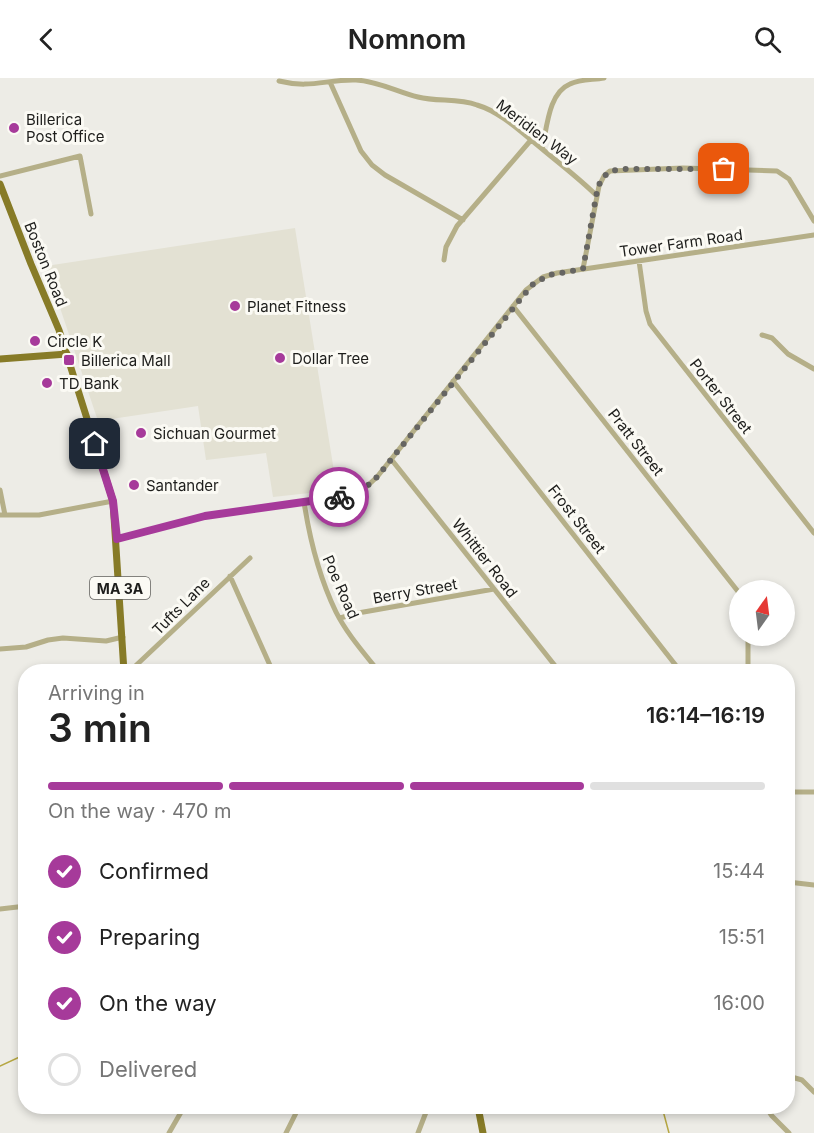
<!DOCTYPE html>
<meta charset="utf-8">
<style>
body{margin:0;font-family:Inter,sans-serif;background:#f2f2f2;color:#222;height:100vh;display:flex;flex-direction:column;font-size:22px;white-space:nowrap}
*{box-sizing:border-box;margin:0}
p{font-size:20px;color:#767676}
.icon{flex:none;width:33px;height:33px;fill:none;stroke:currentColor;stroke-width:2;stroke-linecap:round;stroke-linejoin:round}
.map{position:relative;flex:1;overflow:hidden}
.sheet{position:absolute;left:18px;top:586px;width:777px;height:450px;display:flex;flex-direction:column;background:#fff;border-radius:24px;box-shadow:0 3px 9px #0003}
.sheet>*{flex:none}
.needle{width:39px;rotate:14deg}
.fabs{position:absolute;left:729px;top:502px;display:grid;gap:12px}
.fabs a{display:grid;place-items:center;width:66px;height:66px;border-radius:50%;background:#fff;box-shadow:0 3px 9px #0003;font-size:30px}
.pin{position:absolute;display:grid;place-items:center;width:51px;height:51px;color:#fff;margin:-26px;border-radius:12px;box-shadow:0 3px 9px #0006}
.courier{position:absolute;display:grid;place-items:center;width:60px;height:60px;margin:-30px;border:4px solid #a63a9a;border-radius:50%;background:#fff;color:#222;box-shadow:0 2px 8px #0007}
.headline em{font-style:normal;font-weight:600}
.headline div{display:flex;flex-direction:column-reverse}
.headline{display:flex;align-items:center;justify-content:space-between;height:102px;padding:0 30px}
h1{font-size:39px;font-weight:600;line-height:45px}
.bar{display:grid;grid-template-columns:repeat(4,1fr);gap:9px 6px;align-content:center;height:72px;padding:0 30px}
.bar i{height:8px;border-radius:4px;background:#e0e0e0}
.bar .selected{background:#a63a9a}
.bar p{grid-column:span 4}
ol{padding:0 30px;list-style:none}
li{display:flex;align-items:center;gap:18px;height:66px}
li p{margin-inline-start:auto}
li .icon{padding:6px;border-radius:50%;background:#a63a9a;color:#fff;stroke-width:4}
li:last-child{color:#767676}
li i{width:33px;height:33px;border:3px solid #e0e0e0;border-radius:50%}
header{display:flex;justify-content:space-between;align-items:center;height:78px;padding:0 30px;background:#fff;font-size:27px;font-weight:600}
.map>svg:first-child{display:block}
.built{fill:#e3e1d3}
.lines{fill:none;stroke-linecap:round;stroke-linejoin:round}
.stream{stroke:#b6a742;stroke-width:1.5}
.minor{stroke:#b5af88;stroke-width:5}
.major{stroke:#877b27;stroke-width:7}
.done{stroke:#666562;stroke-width:6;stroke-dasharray:0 10.8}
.route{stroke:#a63a9a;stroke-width:8}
.poi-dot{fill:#a63a9a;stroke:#fbfaf4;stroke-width:2}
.labels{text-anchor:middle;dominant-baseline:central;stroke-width:6;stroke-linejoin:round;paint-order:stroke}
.shield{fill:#fbfaf4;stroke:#605f5c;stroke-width:1.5}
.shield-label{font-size:14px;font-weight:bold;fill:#1d1d1b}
.poi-label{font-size:15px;fill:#1d1d1b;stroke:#fbfaf4;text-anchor:start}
.street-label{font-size:15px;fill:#1d1d1b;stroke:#fbfaf4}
</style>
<header><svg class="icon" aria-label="back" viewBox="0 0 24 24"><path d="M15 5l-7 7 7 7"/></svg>Nomnom<svg class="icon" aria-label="search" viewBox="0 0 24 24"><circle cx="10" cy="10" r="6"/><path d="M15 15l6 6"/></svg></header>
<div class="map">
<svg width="814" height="1055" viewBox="0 0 814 1055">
<rect width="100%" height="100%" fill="#edece6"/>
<path class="built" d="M295,150L337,412L273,419L266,375L206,382L198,328L98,343L46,188Z"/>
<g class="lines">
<path class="stream" d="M0,988L26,976
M662,1029L669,1055"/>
<path class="minor" d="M279,3C311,11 327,1 356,2C378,3 397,14 418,19C437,24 458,20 477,27C501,34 522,55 541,70C560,86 580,101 597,118
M330,4L361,73L372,87L385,97L463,142
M542,71C547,51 548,15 570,6C580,1 593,2 604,0
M0,98L80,78L91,136
M444,182L446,169L457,148L531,62
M639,183L646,233L650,246L814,455
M583,191L599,108L604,98L610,93L683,90L777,93L789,101L814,143
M513,228L740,516
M762,257L772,260L788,276L814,291
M453,303L681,594
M391,381L560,594
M0,412L5,437
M304,424C310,463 319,499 336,534C347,556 364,575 379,594
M0,437H39L113,423
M117,461L205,438L351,417L364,411L377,399L526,212L543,199L557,195L814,157
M230,498L273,594
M340,540L358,535L494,511
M748,558V594
M0,571L26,569L48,562L63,560L106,563L123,559
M129,594L250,480
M788,714H814
M788,804L814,807
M0,831L26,828
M788,998L802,1002L814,1014
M766,1029L772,1038L789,1055
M169,1055L184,1029
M286,1055L299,1029
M418,1055L428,1029"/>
<path class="major" d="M0,106L31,186L59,252L113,423L124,594
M0,281L67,276
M478,1029L483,1055"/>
</g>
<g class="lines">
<path class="done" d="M339,419L364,411L377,399L532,207L549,197L583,191L598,108L607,95L619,91H724"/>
<path class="route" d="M95,366L113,423L117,461L205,438L339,419"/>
</g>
<g class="poi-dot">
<circle cx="14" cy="50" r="6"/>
<circle cx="235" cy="228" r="6"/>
<circle cx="35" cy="263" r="6"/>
<circle cx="280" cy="280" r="6"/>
<rect x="63" y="276" width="12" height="12" rx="3"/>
<circle cx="47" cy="305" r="6"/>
<circle cx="141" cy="355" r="6"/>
<circle cx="134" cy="407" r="6"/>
</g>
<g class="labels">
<rect class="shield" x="90" y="499" width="60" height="22" rx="4.5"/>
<g class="shield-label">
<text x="120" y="510">MA 3A</text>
</g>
<g class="poi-label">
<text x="26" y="41">Billerica<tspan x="26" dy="17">Post Office</tspan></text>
<text x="247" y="228">Planet Fitness</text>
<text x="47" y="263">Circle K</text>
<text x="292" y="280">Dollar Tree</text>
<text x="81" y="282">Billerica Mall</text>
<text x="59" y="305">TD Bank</text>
<text x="153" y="355">Sichuan Gourmet</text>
<text x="146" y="407">Santander</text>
</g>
<g class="street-label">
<text transform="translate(537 54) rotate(37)">Meridien Way</text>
<text transform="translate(681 165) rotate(-8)">Tower Farm Road</text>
<text transform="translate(46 186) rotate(68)">Boston Road</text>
<text transform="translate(721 318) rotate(52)">Porter Street</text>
<text transform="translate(636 364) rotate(52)">Pratt Street</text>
<text transform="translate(577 441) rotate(52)">Frost Street</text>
<text transform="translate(485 480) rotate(52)">Whittier Road</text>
<text transform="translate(341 509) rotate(66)">Poe Road</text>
<text transform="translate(415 513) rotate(-10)">Berry Street</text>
<text transform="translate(181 528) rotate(-45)">Tufts Lane</text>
</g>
</g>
</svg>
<div class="fabs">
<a><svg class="needle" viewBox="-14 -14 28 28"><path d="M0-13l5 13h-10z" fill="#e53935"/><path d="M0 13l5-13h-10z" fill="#767676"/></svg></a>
</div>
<div class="pin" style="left:724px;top:91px;background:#ea580c"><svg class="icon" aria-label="bag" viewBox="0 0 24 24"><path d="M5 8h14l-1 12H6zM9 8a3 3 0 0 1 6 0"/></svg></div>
<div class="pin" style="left:95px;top:366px;background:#1f2937"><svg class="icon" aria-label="home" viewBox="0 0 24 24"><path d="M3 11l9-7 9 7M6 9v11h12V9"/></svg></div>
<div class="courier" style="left:339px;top:419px"><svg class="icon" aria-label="bike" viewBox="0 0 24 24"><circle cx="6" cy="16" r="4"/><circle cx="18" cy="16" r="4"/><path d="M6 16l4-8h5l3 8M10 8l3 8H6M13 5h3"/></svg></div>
<section class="sheet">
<div class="headline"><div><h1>3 min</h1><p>Arriving in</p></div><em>16:14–16:19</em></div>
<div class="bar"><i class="selected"></i><i class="selected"></i><i class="selected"></i><i></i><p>On the way · 470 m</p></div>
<ol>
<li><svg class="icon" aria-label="check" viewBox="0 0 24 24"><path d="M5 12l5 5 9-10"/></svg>Confirmed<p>15:44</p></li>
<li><svg class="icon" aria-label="check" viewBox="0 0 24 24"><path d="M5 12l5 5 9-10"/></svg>Preparing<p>15:51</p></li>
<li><svg class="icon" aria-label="check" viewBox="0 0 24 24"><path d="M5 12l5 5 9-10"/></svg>On the way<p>16:00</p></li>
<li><i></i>Delivered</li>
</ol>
</section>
</div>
